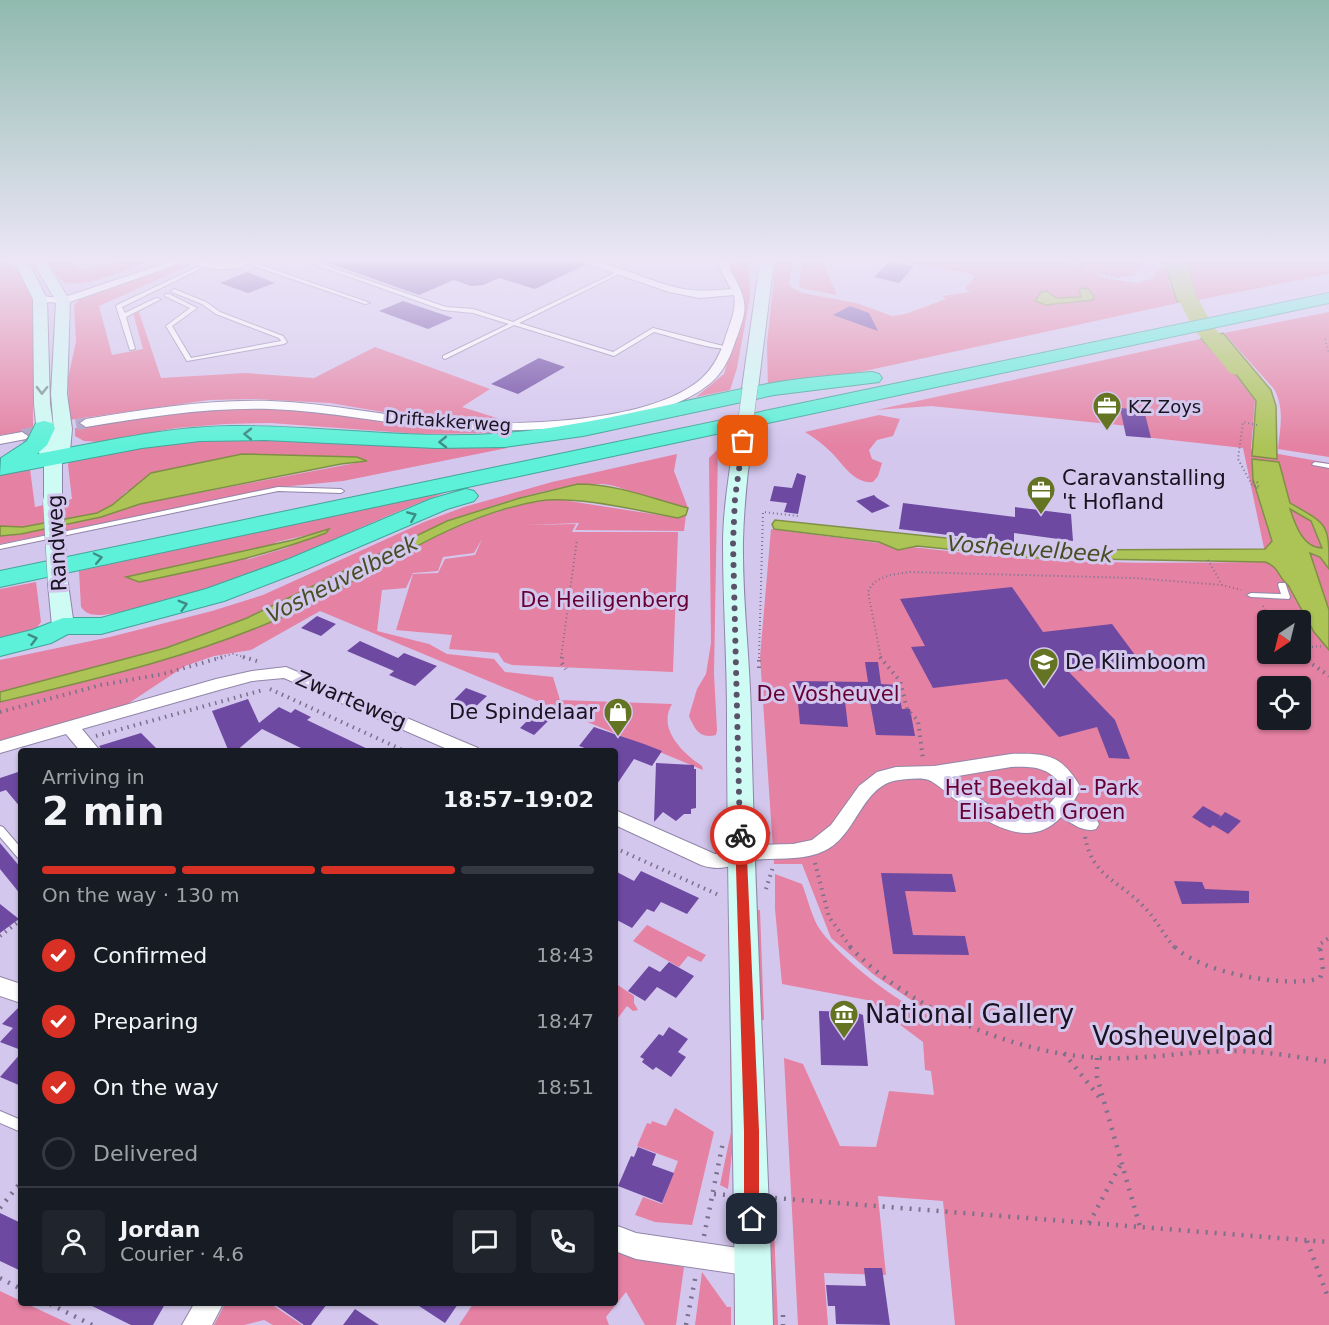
<!DOCTYPE html>
<meta charset="utf-8">
<style>
body{margin:0;font-family:"DejaVu Sans",sans-serif;background:#20242c;color:#f1f3f6;height:100vh;display:flex;flex-direction:column;font-size:22px;white-space:nowrap}
*{box-sizing:border-box;margin:0}
p{font-size:20px;color:#9ea1a6}
.icon{flex:none;width:33px;height:33px;fill:none;stroke:currentColor;stroke-width:2;stroke-linecap:round;stroke-linejoin:round}
.map{position:relative;flex:1;overflow:hidden}
.panel{position:absolute;left:18px;top:748px;width:600px;height:558px;display:flex;flex-direction:column;background:#171b24;border-radius:6px;box-shadow:0 2px 4px #0004}
.panel>*{flex:none}
.needle{width:39px;rotate:215deg}
.controls{position:absolute;left:1257px;top:610px;display:grid;gap:12px}
.controls a{display:grid;place-items:center;width:54px;height:54px;border-radius:6px;background:#171b24;box-shadow:0 2px 4px #0004;font-size:30px}
.pin{position:absolute;display:grid;place-items:center;width:51px;height:51px;color:#fff;margin:-26px;border-radius:12px;box-shadow:0 3px 9px #0006}
.courier{position:absolute;display:grid;place-items:center;width:60px;height:60px;margin:-30px;border:4px solid #d93025;border-radius:50%;background:#fff;color:#222;box-shadow:0 2px 8px #0007}
.overview em{font-style:normal;font-weight:700}
.overview div{display:flex;flex-direction:column-reverse}
.overview{display:flex;align-items:center;justify-content:space-between;height:102px;padding:0 24px}
h1{font-size:39px;font-weight:700;line-height:45px}
.bar{display:grid;grid-template-columns:repeat(4,1fr);gap:9px 6px;align-content:center;height:72px;padding:0 24px}
.bar i{height:8px;border-radius:4px;background:#363941}
.bar .active{background:#d93025}
.bar p{grid-column:span 4}
.line{display:flex;align-items:center;gap:15px;padding:0 24px;border-top:2px solid #363941}
.line div{flex:1}
.round{display:grid;place-items:center;flex:none;width:63px;height:63px;border-radius:6px;background:#20242c}
ol{padding:0 24px;list-style:none}
li{display:flex;align-items:center;gap:18px;height:66px}
li p{margin-inline-start:auto}
li .icon{padding:6px;border-radius:50%;background:#d93025;color:#fff;stroke-width:4}
li:last-child{color:#9ea1a6}
li i{width:33px;height:33px;border:3px solid #363941;border-radius:50%}
.map>svg:first-child{display:block}
.green{fill:#e581a2;fill-rule:evenodd}
.water{fill:#acc456;stroke:#808f46;stroke-width:1.5;fill-rule:evenodd}
.lines{fill:none;stroke-linecap:round;stroke-linejoin:round}
.river{fill:#acc456;fill-rule:evenodd}
.building{fill:#6d49a2}
.street-tunnel-far1{stroke:#aea3c5;stroke-width:11;stroke-dasharray:11 5;stroke-linecap:butt}
.street-tunnel{stroke:#aea3c5;stroke-width:14;stroke-dasharray:14 8;stroke-linecap:butt}
.lane-casing{stroke:#9186a9;stroke-width:2}
.street-casing{stroke:#9186a9;stroke-width:2}
.secondary-casing{stroke:#9186a9;stroke-width:2}
.highway-casing{stroke:#44a398;stroke-width:2}
.path-far2{stroke:#7a718b;stroke-width:2;stroke-dasharray:1 3;stroke-linecap:butt}
.path-far1{stroke:#7a718b;stroke-width:4;stroke-dasharray:1.5 5;stroke-linecap:butt}
.path{stroke:#7a718b;stroke-width:4.5;stroke-dasharray:2 7;stroke-linecap:butt}
.lane{fill:#fff;fill-rule:evenodd}
.street{fill:#fff;fill-rule:evenodd}
.secondary{fill:#cefbf3;fill-rule:evenodd}
.highway{fill:#5cf1d8;fill-rule:evenodd}
.secondary-bridge-far1-casing{stroke:#9186a9;stroke-width:16;stroke-linecap:butt}
.secondary-bridge-casing{stroke:#9186a9;stroke-width:21;stroke-linecap:butt}
.secondary-bridge-far1{stroke:#cefbf3;stroke-width:15}
.secondary-bridge{stroke:#cefbf3;stroke-width:20}
.oneway{stroke:#7c9394}
.oneway2{stroke:#3d8d85}
.route{fill:#d93025}
.done{stroke:#5a5268;stroke-width:6;stroke-dasharray:0 10.8}
.labels{text-anchor:middle;dominant-baseline:central;stroke-width:6;stroke-linejoin:round;paint-order:stroke}
.far-poi-label{font-size:18px;fill:#181320;stroke:#d4c7ee;text-anchor:start}
.far-street-label{font-size:18px;fill:#181320;stroke:#d4c7ee}
.poi-label{font-size:21px;fill:#181320;stroke:#d4c7ee;text-anchor:start}
.street-label{font-size:21px;fill:#181320;stroke:#d4c7ee}
.park-label{font-size:21px;fill:#660032;stroke:#d4c7ee}
.water-label{font-size:22px;font-style:italic;fill:#454f22;stroke:#d4c7ee}
.near-poi-label{font-size:26px;fill:#181320;stroke:#d4c7ee;text-anchor:start}
.near-street-label{font-size:26px;fill:#181320;stroke:#d4c7ee}
</style>
<div class="map">
<svg width="1329" height="1325" viewBox="0 0 1329 1325">
<rect width="100%" height="100%" fill="#d4c7ee"/>
<path class="green" d="M0,261L18,270L33,302V430L0,435Z
M47,261H69L78,267L88,270L125,261H149C132,267 76,293 61,280C55,275 52,267 47,261Z
M748,261L750,297L737,368L730,390L696,397L724,374L740,315L729,264Z
M773,261H793L789,284L792,288L803,293L856,303L892,316L906,314L946,299L942,296L970,292L965,288L975,277L969,273L900,261H1066L1105,278L1137,283L1151,279L1162,266L1158,261H1164L1170,286L1178,303L768,392L767,343L775,270L771,271ZM1088,289L1094,296C1079,301 1049,311 1036,299L1050,293L1056,298L1081,297Z
M802,261L823,263L837,295L801,288L799,284Z
M1074,261H1135L1142,263C1129,290 1093,271 1074,261Z
M1190,261H1329V274L1198,300L1192,291Z
M184,263L190,265L99,306L112,355L143,349L133,313L138,309L161,378L245,373L314,378L375,347L490,389L462,407L497,418L436,421L330,403L254,399L209,400L69,420L68,378L76,342L74,305L80,299Z
M1329,312V457L1278,449C1280,427 1285,409 1274,389L1224,333Z
M1200,339L1237,377L1255,401L1251,449L1329,463V1325H955L943,1201L878,1196L886,1275L824,1273L828,1325H798L784,1058L803,1064L840,1146L876,1147L889,1091L934,1095L931,1071L925,1070L923,1042L867,1000L782,984L775,909V874L802,884C808,899 812,919 821,931C842,959 895,1001 926,1014V1010L874,975L831,938L802,864H774L760,657L771,529C858,540 946,553 1034,559C1110,564 1187,563 1263,562L1264,548L1243,448L1144,437L1138,427L931,406L876,410ZM1268,621H1300V654H1268ZM1268,687H1300V720H1268Z
M261,408L299,410L438,429L506,433L420,434L271,423L225,424L176,428L101,442L84,441L75,436V428L183,411Z
M879,415L900,419L893,436L877,440L869,450L872,459L882,463L878,476L873,482C854,484 843,464 832,453C824,445 815,438 805,432Z
M192,438L504,447L507,448L343,481L280,487L0,544V536L21,534L100,517L140,504L366,461L127,491C118,500 109,508 97,513C80,518 15,532 0,526V471L26,467L30,469L35,507L72,499L68,465L70,459Z
M718,449L714,674L717,730L716,735C700,739 695,730 689,716L697,689L706,674L711,643L709,458Z
M677,454L674,471L688,508C673,504 657,502 644,497C629,491 617,485 601,484C577,483 553,489 529,495C426,522 344,577 248,618C169,652 83,672 0,692V660L110,637L212,611L263,595L424,522L464,507L552,482Z
M455,489C343,530 238,592 120,612C111,614 96,617 88,613C85,612 83,609 81,607L79,571ZM328,530L286,548L246,560L277,542Z
M556,499L678,518L686,515L684,531L575,530L579,523L526,525L576,524L572,532H678L673,672L512,665L504,662L498,653L449,649L452,635L396,630L413,574L438,573L445,559L475,555L482,539L474,553L443,557L438,571L413,573L406,588L382,590L377,631L429,644L447,654L494,659L505,672L553,677L560,700L672,704C657,729 683,753 702,766L703,770L320,611L251,650L214,656L185,666L126,705L0,742V702C97,678 195,656 287,615C376,575 457,510 556,499Z
M36,582L41,622L36,629L0,641V589Z
M728,875H733L737,1107L728,1189L720,1185L731,1132Z
M753,910H760L764,1020H757Z
M647,925L706,955L701,962L688,956L679,967L633,941Z
M615,983L634,996V1003L638,1010L633,1011L627,1006L615,1022Z
M675,1108L714,1132L692,1225L655,1222L635,1215L643,1197L662,1204L678,1161L637,1146L647,1123L651,1124L652,1121L666,1126Z
M765,1202L773,1205L778,1325H769Z
M615,1246L649,1260L684,1267L676,1325H645L626,1292L606,1317L609,1325H459L473,1304H615Z
M702,1272L727,1307H731V1325H695Z
M0,1291L21,1301V1304H27L72,1325H0Z
M225,1304H271L302,1325H273L264,1320L244,1325H214Z"/>
<path class="water" d="M1164,261H1190L1192,291L1198,300L1177,302Z
M1082,288L1088,289L1094,296L1093,300L1046,305L1035,301L1041,292L1047,291L1056,298L1081,297L1079,290Z
M1223,333L1271,390L1276,406L1277,459L1252,456L1256,401L1238,377L1201,339Z
M242,454L357,457L367,461L341,464L140,504L101,517L21,534L0,536V526L23,527L97,513L112,505L151,473Z
M1252,459L1279,462L1290,503C1329,525 1329,524 1329,569L1320,557L1310,553L1329,610V650L1314,632L1288,585C1277,577 1281,568 1265,562L1036,558L917,546L898,550L879,542L774,529L772,524L775,520L1061,550L1265,549L1272,541L1253,480ZM1290,509L1311,521L1322,548C1303,548 1295,524 1290,509Z
M578,484C617,484 650,498 688,508L686,515L678,518C640,511 575,495 539,501C447,517 370,577 287,615C196,656 97,679 0,702V692L166,648L210,632L247,618L447,521L520,498Z
M329,529L326,533C265,556 203,569 139,582L126,577L293,540Z"/>
<g class="lines">
<path class="river" d="M1169,261H1187L1196,295L1213,326L1249,368L1246,373L1238,375L1230,373L1194,329L1176,295Z"/>
</g>
<path class="building" d="M323,261H578L585,265L535,289L499,278L483,285L471,286L454,280L419,295Z
M889,262L914,266L899,283L874,277Z
M247,272L275,283L248,293L220,283Z
M403,301L453,318L428,329L379,311Z
M850,306L869,313L878,331L833,315Z
M539,358L565,367L518,394L491,384Z
M1120,408L1144,410L1151,438L1126,436Z
M797,473L806,476L798,514L784,512L787,503L770,501L774,486L792,488Z
M874,495L877,498L890,506L872,513L856,501Z
M903,503L1015,517V507L1071,514L1073,541L1014,533V543L899,529Z
M1012,587L1043,632L1112,624L1141,663L1069,672L1115,720L1130,759L1109,758L1097,727L1059,737L1007,679L933,688L911,647L925,646L900,599Z
M317,616L336,624L321,636L301,628Z
M360,641L398,658L404,653L437,666L415,686L389,675L394,671L347,651Z
M865,662H878L881,684L897,685L902,709H910L915,736L876,735L870,702L845,701L848,727L800,724L796,681L868,682Z
M466,688L487,696L472,710L452,702Z
M248,699L259,723L279,707L291,713L295,709L311,717L307,720L374,752H309L262,729L235,752H229L212,711Z
M533,715L548,721L534,735L520,728Z
M594,727L644,744L662,751L652,766L634,759L615,787V752H596L579,746Z
M141,733L160,752H103L99,746Z
M656,763L694,765V769H696V808L691,809V814H684L676,821L663,812L654,822Z
M21,771V808L6,790L0,792V778Z
M1203,806L1221,816L1218,820L1225,812L1241,821L1228,834L1213,825L1210,828L1192,817Z
M0,843L21,868V895L0,869Z
M615,871L634,881L641,871L699,898L687,914L661,902L654,912L647,909L632,928L615,919Z
M881,873L952,874L956,892L905,891L913,935L965,936L969,955L893,954Z
M1174,881L1202,882L1205,889L1249,891V903L1182,904Z
M0,904L19,919L0,933Z
M669,962L694,976L676,998L657,987L645,1001L628,991L649,966L660,972Z
M21,1005V1050L0,1042L13,1028L2,1024Z
M819,1011L855,1012L863,1015L868,1066L821,1065Z
M669,1027L688,1039L678,1052L686,1057L671,1077L656,1067L653,1070L642,1062L644,1059L640,1057L659,1034L663,1036Z
M21,1053V1086L0,1077Z
M638,1147L656,1154L652,1165L674,1173L662,1203L618,1186L631,1156L634,1157Z
M0,1213L21,1223V1271L0,1261Z
M864,1268H882L890,1325L836,1324L835,1306H828L826,1285L866,1286Z
M88,1304H165L153,1325H131Z
M274,1304H327L311,1325H304Z
M416,1304H458L445,1323Z
M355,1309L379,1325H343Z"/>
<g class="lines">
<path class="street-tunnel-far1" d="M29,434L86,423"/>
<path class="street-tunnel" d="M22,436L37,433"/>
<g class="lane-casing">
<path id="lane" d="M6,261H12L28,269L24,270Z
M245,261H249L370,303L365,304L245,263Z
M305,261H312L446,307L473,309L513,322L619,271H621V273L519,323L613,352L653,328L731,348C718,352 670,336 654,332L614,356L514,325L445,359L443,358V356L509,324L473,313L443,310Z
M206,263L210,264L122,307L125,313L156,298L161,299L126,317L135,349L130,350L116,306L117,305Z
M174,289L206,302L220,312L283,336L287,342L284,344L187,361L166,326L190,308L165,296V294H169L197,308L172,326L191,358L281,341L279,338L216,314L202,304L172,292L171,291Z
M1315,462L1329,464V468L1313,465L1312,464Z
M278,487L341,489L344,491L341,493L278,491L0,549V545Z
M1279,583H1285L1286,585L1290,597L1289,599L1251,597L1247,595L1251,593L1281,594L1278,585Z
M0,826L3,827L21,848V859L18,858L0,837Z
M0,1111L21,1120V1132L0,1123Z"/>
</g>
<g class="street-casing">
<path id="street" d="M172,261H187L67,303L40,302L35,299L40,296L62,298Z
M193,261L223,263L253,261C239,272 208,272 193,261Z
M580,261C611,261 641,278 671,286C691,292 710,291 731,289L719,267L721,261H731L729,267C750,306 748,306 733,348C728,362 720,376 708,385C650,431 515,434 443,428C386,424 329,411 271,409C209,407 147,417 86,427L80,423L86,419C147,409 209,399 271,401C329,403 385,416 443,421C509,426 650,425 702,378C714,367 720,354 725,339C729,325 737,310 734,295L700,298L669,292Z
M22,432L28,436L26,439L0,444V436Z
M286,667L478,748L481,752H454L284,678L252,681L219,690L82,729L101,752H81L66,734L0,753V741L216,679L252,671Z
M1011,754C1048,753 1062,755 1081,788L1071,806L1096,819L1099,824L1096,829C1083,833 1072,823 1061,817C1028,853 983,820 952,797C946,792 938,785 931,781C923,777 908,779 899,780C862,784 857,835 826,850C802,862 778,857 754,860C732,863 725,873 701,865L615,825V810L715,854H725L751,845L793,844L812,840L831,825L859,786L877,772L896,767L934,766ZM1011,767C1033,766 1051,767 1063,788L1046,808L1032,819C1003,821 974,794 952,777Z
M0,977L21,984V1003L0,996Z
M615,1225L636,1233L752,1250L761,1254L765,1263L761,1272L752,1276L636,1259L615,1251Z
M194,1304H223L212,1325H182Z"/>
</g>
<g class="secondary-casing">
<path id="secondary" d="M14,261H28L47,299L50,404L54,432L51,394L56,301L32,261H46L70,301L67,394L72,429L70,451L62,460V501L60,505H46L44,501V460L39,453L34,404L33,299Z
M760,261H774L758,388L750,393L742,388Z
M743,436L749,437L752,441C747,474 744,507 743,540C742,599 750,658 751,717C755,920 767,1122 773,1325H735C734,1122 727,920 727,717C727,660 723,602 723,545C723,510 729,475 734,441L737,437Z
M58,578L65,580L68,584L74,626L71,631L63,633L55,631L52,626L48,584L51,580Z"/>
</g>
<g class="highway-casing">
<path id="highway" d="M1329,293V303L0,587V571Z
M872,372L879,374L882,378L879,382L774,395L583,436L505,447L436,448L264,440L200,441L142,448L0,475L1,458L27,441L36,423L44,421L52,423L55,428L47,445L37,454C101,442 165,427 230,426C322,425 414,441 506,433C596,425 684,399 773,383C806,377 839,375 872,372Z
M466,489L474,491L478,496L474,501L447,509L307,569L224,601L101,634H68L51,643L0,656V638L32,630L63,618H101L206,589L289,559L431,499Z"/>
</g>
<path class="path-far2" d="M74,261L91,267L120,261
M1070,261C1093,273 1115,283 1140,272L1147,261
M1325,339L1329,354
M1257,425L1243,422L1238,459L1252,485L1258,486
M1253,481L1257,482L1259,488H1255Z
M1208,560L1222,585
M1263,606L1271,621
M1300,648L1323,646
M1298,654L1304,658
M217,658L233,654L248,658
M561,658L577,539
M759,658L763,512L798,516
M881,658L868,592C875,575 893,575 909,572L1135,578L1222,585L1241,590"/>
<path class="path-far1" d="M243,657L257,661
M562,657L561,662L566,669
M880,657L900,681L907,709L918,721L923,759
M1302,657L1329,676
M759,668V657
M270,689L407,752
M0,712L101,685L163,674L223,657
M96,736L263,690
M763,821L770,837
M1085,837C1093,878 1119,880 1144,907C1157,920 1164,936 1176,949
M615,848L721,896
M815,863L829,917L852,949
M766,889L773,867
M0,936L21,920
M1319,949L1320,944L1329,938"/>
<path class="path" d="M850,947C910,1010 1015,1054 1101,1058C1145,1060 1189,1051 1234,1051C1265,1051 1298,1057 1329,1062
M1175,947C1198,972 1288,989 1320,978L1323,970L1320,947
M1064,1053L1103,1102
M1097,1058V1077L1140,1227
M714,1194L727,1195
M775,1198L1329,1242
M0,1208L21,1182
M1089,1223L1121,1164
M704,1236L723,1142
M1307,1241L1329,1300
M0,1278L21,1289
M50,1304L92,1325
M783,1315V1325
M686,1325L696,1274"/>
<use href="#lane" class="lane"/>
<use href="#street" class="street"/>
<use href="#secondary" class="secondary"/>
<use href="#highway" class="highway"/>
<g class="secondary-bridge-far1-casing">
<path id="secondary-bridge-far1" d="M744,434L750,388"/>
</g>
<g class="secondary-bridge-casing">
<path id="secondary-bridge" d="M743,441L744,433
M53,501L58,584"/>
</g>
<use href="#secondary-bridge-far1" class="secondary-bridge-far1"/>
<use href="#secondary-bridge" class="secondary-bridge"/>
</g>
<defs><path id="oneway-chevron" d="M-2-3.5L2.5 0L-2 3.5" fill="none" stroke-width="1.6" stroke-linecap="round" stroke-linejoin="round" transform="scale(1.5)"/></defs>
<use class="oneway" href="#oneway-chevron" transform="translate(42 390) rotate(91)"/>
<g class="oneway2">
<use href="#oneway-chevron" transform="translate(248 434) rotate(-179)"/>
<use href="#oneway-chevron" transform="translate(443 442) rotate(179)"/>
<use href="#oneway-chevron" transform="translate(412 516) rotate(-23)"/>
<use href="#oneway-chevron" transform="translate(98 558) rotate(-12)"/>
<use href="#oneway-chevron" transform="translate(183 605) rotate(-16)"/>
<use href="#oneway-chevron" transform="translate(33 639) rotate(-15)"/>
</g>
<linearGradient id="sky" x2="0" y2="1"><stop stop-color="#90baae"/><stop offset="0.58" stop-color="#ece6f7"/><stop offset="1" stop-color="#ece6f7" stop-opacity="0"/></linearGradient>
<rect width="1329" height="447" fill="url(#sky)"/>
<path class="route" d="M740,830L746,835L759,1131V1219L757,1224L752,1227L746,1224L744,1219V1131L735,835Z"/>
<g class="lines">
<path class="done" d="M740,835L733,543L735,498L743,441"/>
</g>
<defs>
<g id="office-pin" transform="scale(1.5)"><path d="M0 17L-7.5 6A9.5 9.5 0 1 1 7.5 6Z" fill="#647422" stroke="#d4c7ee"/><path d="M-6-3h4V-5.5h4V-3h4V5H-6ZM-1-4.5V-3h2v-1.5ZM-6 0V1H6V0Z" fill="#fff"/></g>
<g id="school-pin" transform="scale(1.5)"><path d="M0 17L-7.5 6A9.5 9.5 0 1 1 7.5 6Z" fill="#647422" stroke="#d4c7ee"/><path d="M0-5L7-2L0 1L-7-2ZM-4 1L0 2.5L4 1V4Q0 6-4 4Z" fill="#fff"/></g>
<g id="shop-pin" transform="scale(1.5)"><path d="M0 17L-7.5 6A9.5 9.5 0 1 1 7.5 6Z" fill="#647422" stroke="#d4c7ee"/><path d="M-5-2.5h2.3a2.7 3.5 0 0 1 5.4 0H5L5.5 6h-11ZM-1.5-2.5h3a1.5 2.3 0 0 0-3 0Z" fill="#fff"/></g>
<g id="museum-pin" transform="scale(1.5)"><path d="M0 17L-7.5 6A9.5 9.5 0 1 1 7.5 6Z" fill="#647422" stroke="#d4c7ee"/><path d="M0-6L6-3V-2H-6V-3ZM-5-1h2V3h-2ZM-1-1h2V3h-2ZM3-1h2V3H3ZM-6 4H6V6H-6Z" fill="#fff"/></g>
</defs>
<g fill-rule="evenodd">
<use href="#office-pin" x="1107" y="406"/>
<use href="#office-pin" x="1041" y="490"/>
<use href="#school-pin" x="1044" y="662"/>
<use href="#shop-pin" x="618" y="712"/>
<use href="#museum-pin" x="844" y="1014"/>
</g>
<g class="labels">
<g class="far-poi-label">
<text x="1128" y="406">KZ Zoys</text>
</g>
<g class="far-street-label">
<text transform="translate(448 421) rotate(4)">Driftakkerweg</text>
</g>
<g class="poi-label">
<text x="1062" y="478">Caravanstalling<tspan x="1062" dy="24">'t Hofland</tspan></text>
<text x="1065" y="662">De Klimboom</text>
<text x="597" y="712" text-anchor="end">De Spindelaar</text>
</g>
<g class="street-label">
<text transform="translate(57 543) rotate(-93)">Randweg</text>
<text transform="translate(351 700) rotate(23)">Zwarteweg</text>
</g>
<g class="park-label">
<text x="605" y="600">De Heiligenberg</text>
<text x="828" y="694">De Vosheuvel</text>
<text x="1042" y="788">Het Beekdal - Park<tspan x="1042" dy="24">Elisabeth Groen</tspan></text>
</g>
<g class="water-label">
<text transform="translate(1030 549) rotate(4)">Vosheuvelbeek</text>
<text transform="translate(342 579) rotate(-27)">Vosheuvelbeek</text>
</g>
<g class="near-poi-label">
<text x="865" y="1014">National Gallery</text>
</g>
<g class="near-street-label">
<text x="1183" y="1036">Vosheuvelpad</text>
</g>
</g>
</svg>
<div class="controls">
<a><svg class="needle" viewBox="-14 -14 28 28"><path d="M0-13l5 13h-10z" fill="#e53935"/><path d="M0 13l5-13h-10z" fill="#9ea1a6"/></svg></a>
<a><svg class="icon" aria-label="locate" viewBox="0 0 24 24"><circle cx="12" cy="12" r="6"/><path d="M12 2v4M12 18v4M2 12h4M18 12h4"/></svg></a>
</div>
<div class="pin" style="left:743px;top:441px;background:#ea580c"><svg class="icon" aria-label="bag" viewBox="0 0 24 24"><path d="M5 8h14l-1 12H6zM9 8a3 3 0 0 1 6 0"/></svg></div>
<div class="pin" style="left:752px;top:1219px;background:#1f2937"><svg class="icon" aria-label="home" viewBox="0 0 24 24"><path d="M3 11l9-7 9 7M6 9v11h12V9"/></svg></div>
<div class="courier" style="left:740px;top:835px"><svg class="icon" aria-label="bike" viewBox="0 0 24 24"><circle cx="6" cy="16" r="4"/><circle cx="18" cy="16" r="4"/><path d="M6 16l4-8h5l3 8M10 8l3 8H6M13 5h3"/></svg></div>
<section class="panel">
<div class="overview"><div><h1>2 min</h1><p>Arriving in</p></div><em>18:57–19:02</em></div>
<div class="bar"><i class="active"></i><i class="active"></i><i class="active"></i><i></i><p>On the way · 130 m</p></div>
<ol>
<li><svg class="icon" aria-label="check" viewBox="0 0 24 24"><path d="M5 12l5 5 9-10"/></svg>Confirmed<p>18:43</p></li>
<li><svg class="icon" aria-label="check" viewBox="0 0 24 24"><path d="M5 12l5 5 9-10"/></svg>Preparing<p>18:47</p></li>
<li><svg class="icon" aria-label="check" viewBox="0 0 24 24"><path d="M5 12l5 5 9-10"/></svg>On the way<p>18:51</p></li>
<li><i></i>Delivered</li>
</ol>
<div class="line" style="height:108px"><a class="round"><svg class="icon" aria-label="person" viewBox="0 0 24 24"><circle cx="12" cy="8" r="4"/><path d="M4 21q1-7 8-7t8 7"/></svg></a><div><b>Jordan</b><p>Courier · 4.6</p></div><a class="round"><svg class="icon" aria-label="chat" viewBox="0 0 24 24"><path d="M4 5h16v11H9l-5 4z"/></svg></a><a class="round"><svg class="icon" aria-label="phone" viewBox="0 0 24 24"><path d="M5 4h4l2 5-3 2q2 4 5 5l2-3 5 2v4C11 20 4 13 5 4z"/></svg></a></div>
</section>
</div>
